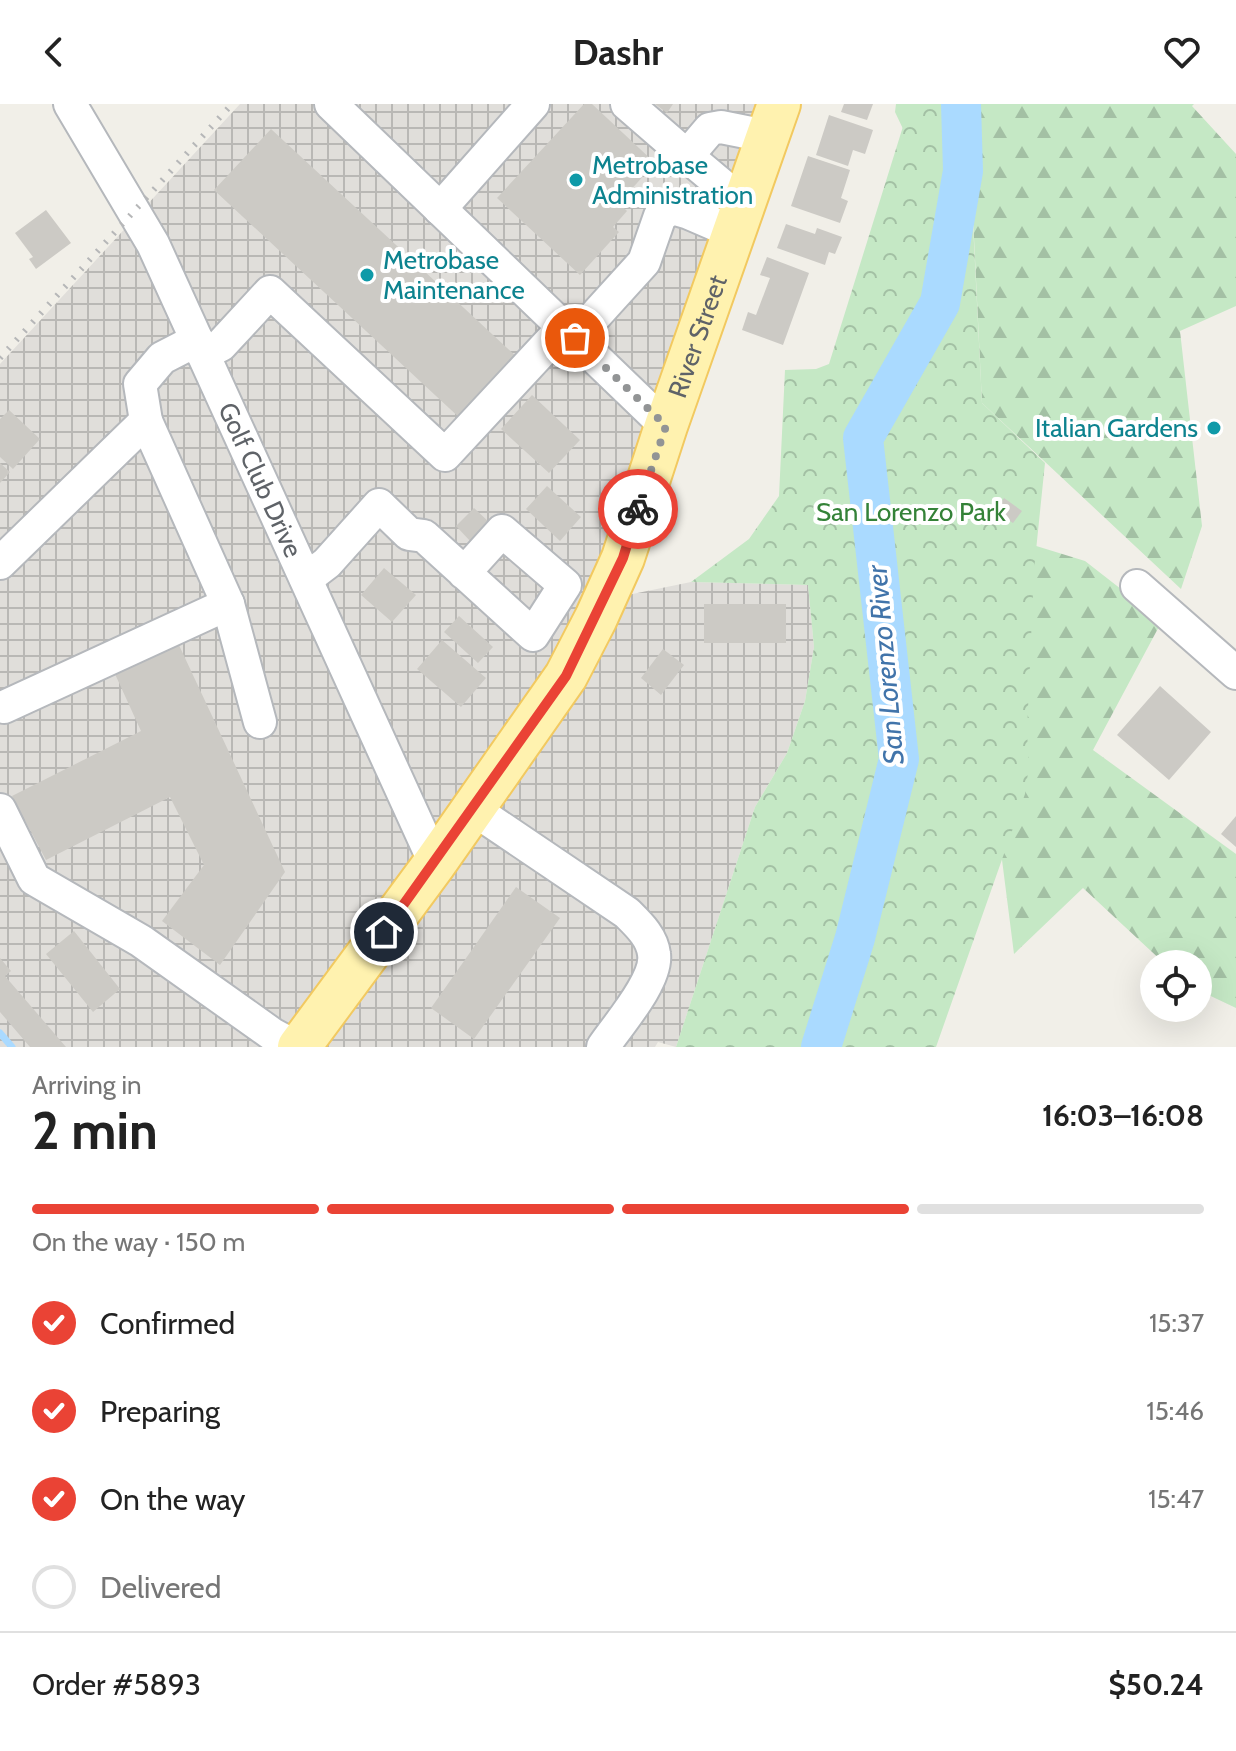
<!DOCTYPE html>
<meta charset="utf-8">
<style>
body{margin:0;font-family:Cabin,sans-serif;background:#f6f6f6;color:#222;height:100vh;display:flex;flex-direction:column;font-size:30px;white-space:nowrap}
*{box-sizing:border-box;margin:0}
p{font-size:26px;color:#767676}
.icon{flex:none;width:44px;height:44px;fill:none;stroke:currentColor;stroke-width:2;stroke-linecap:round;stroke-linejoin:round}
.map{position:relative;height:943px;overflow:hidden}
.details{display:flex;flex-direction:column;background:#fff;flex:1}
.details>*{flex:none}
.tools{position:absolute;left:1140px;top:846px;display:grid;gap:16px}
.tools a{display:grid;place-items:center;width:72px;height:72px;border-radius:50%;background:#fff;box-shadow:0 8px 32px #0002;font-size:40px}
.pin{position:absolute;display:grid;place-items:center;width:68px;height:68px;color:#fff;margin:-34px;border:4px solid #fff;border-radius:50%;box-shadow:0 2px 8px #0007}
.courier{position:absolute;display:grid;place-items:center;width:80px;height:80px;margin:-40px;border:6px solid #ea4335;border-radius:50%;background:#fff;color:#222;box-shadow:0 2px 10px #0007}
.head em{font-style:normal;font-weight:700}
.head div{display:flex;flex-direction:column-reverse}
.head{display:flex;align-items:center;justify-content:space-between;height:136px;padding:0 32px}
h1{font-size:52px;font-weight:700;line-height:60px}
.bar{display:grid;grid-template-columns:repeat(4,1fr);gap:12px 8px;align-content:center;height:96px;padding:0 32px}
.bar i{height:10px;border-radius:6px;background:#e0e0e0}
.bar .on{background:#ea4335}
.bar p{grid-column:span 4}
.line{display:flex;align-items:center;gap:20px;padding:0 32px;border-top:2px solid #e0e0e0}
.line div{flex:1}
ol{padding:0 32px;list-style:none}
li{display:flex;align-items:center;gap:24px;height:88px}
li p{margin-inline-start:auto}
li .icon{padding:8px;border-radius:50%;background:#ea4335;color:#fff;stroke-width:4}
li:last-child{color:#767676}
li i{width:44px;height:44px;border:4px solid #e0e0e0;border-radius:50%}
header{display:flex;justify-content:space-between;align-items:center;height:104px;padding:0 32px;background:#fff;font-size:36px;font-weight:700}
.map>svg:first-child{display:block}
.industrial{fill:url(#industrial-grid)}
.forest{fill:url(#forest-firs)}
.park{fill:url(#park-crowns)}
.lines{fill:none;stroke-linecap:round;stroke-linejoin:round}
.stream{stroke:#aadaff;stroke-width:7}
.river{stroke:#aadaff;stroke-width:40}
.building{fill:#cccac5}
.minor-casing{stroke:#b5b8bc;stroke-width:36}
.major-casing{stroke:#f2c960;stroke-width:46}
.minor{stroke:#fff;stroke-width:32}
.major{stroke:#fff2af;stroke-width:42}
.rail{stroke:#b6b7b8;stroke-width:6;stroke-dasharray:2 10;stroke-linecap:butt}
.done{stroke:#929495;stroke-width:8;stroke-dasharray:0 14.4}
.route{stroke:#ea4335;stroke-width:10}
.culture-dot{fill:#0f9aa8;stroke:#fff;stroke-width:3}
.labels{text-anchor:middle;dominant-baseline:central;stroke-width:8;stroke-linejoin:round;paint-order:stroke}
.culture-label{font-size:26px;fill:#0d838f;stroke:#fff;text-anchor:start}
.street-label{font-size:26px;fill:#5f6368;stroke:#fff}
.park-label{font-size:26px;fill:#348238;stroke:#fff}
.water-label{font-size:28px;font-style:italic;fill:#4174aa;stroke:#fff}
</style>
<header><svg class="icon" aria-label="back" viewBox="0 0 24 24"><path d="M15 5l-7 7 7 7"/></svg>Dashr<svg class="icon" aria-label="heart" viewBox="0 0 24 24"><path d="M12 20l-8-8c-3-5 5-10 8-4 3-6 11-1 8 4z"/></svg></header>
<div class="map">
<svg width="1236" height="943" viewBox="0 0 1236 943">
<defs>
<pattern id="industrial-grid" width="8" height="8" patternUnits="userSpaceOnUse" patternTransform="scale(2)"><rect width="8" height="8" fill="#e0deda"/><path d="M0 4h8M4 0v8" fill="none" stroke="#b9b8b5"/></pattern>
<pattern id="forest-firs" width="22" height="20" patternUnits="userSpaceOnUse" patternTransform="scale(2)"><rect width="22" height="20" fill="#c5e8c5"/><path d="M5 1l3.5 6h-7zM16 11l3.5 6h-7z" fill="#a3c0a4"/></pattern>
<pattern id="park-crowns" width="20" height="18" patternUnits="userSpaceOnUse" patternTransform="scale(2)"><rect width="20" height="18" fill="#c5e8c5"/><path d="M2 6a3 3 0 1 1 6 0M12 15a3 3 0 1 1 6 0" fill="none" stroke="#a3c0a4"/></pattern>
</defs>
<rect width="100%" height="100%" fill="#f1efe8"/>
<path class="industrial" d="M240,0H781L613,494L691,478L808,481L814,543L805,597L787,649L755,703L676,943L658,938L655,943H0V260Z"/>
<path class="forest" d="M896,0H1194L1192,2L1236,50V202L1180,227L1202,422L1181,485L982,299L972,93L940,103L895,8Z
M959,418L1085,457L1162,517L1093,646L1236,750V904L1198,886V860H1165L1083,784L1014,850Z"/>
<path class="park" d="M910,0H967L982,299L1045,359L1034,466L1027,628L1029,662L1025,690L936,943H676L755,703L787,649L805,597L814,543L808,481L691,478L749,435L779,392L785,266L816,265L829,260Z"/>
<g class="lines">
<path class="stream" d="M0,929L12,943"/>
<path class="river" d="M821,943L855,834L899,655L863,334L940,199L963,67L961,0"/>
</g>
<path class="building" d="M584,0H592L655,59L619,99L627,107L613,123L619,128L580,171L497,94Z
M655,0H673L667,9Z
M844,0H873L867,16L841,8Z
M829,11L873,26L865,50L853,46L848,62L816,51Z
M271,25L519,255L463,317L214,86Z
M808,52L850,66L841,94L848,97L840,119L791,102Z
M46,106L71,139L36,165L29,155L33,153L15,129Z
M786,120L815,130L817,124L842,133L835,150L829,148L825,161L777,144Z
M767,153L809,169L783,241L742,226L748,208L756,211L770,174L760,171Z
M532,291L580,336L549,369L501,325Z
M9,306L40,335L13,365L0,353V315Z
M0,359L10,368L0,379Z
M547,382L581,413L560,437L526,405Z
M1004,394L1022,407L1013,419L995,407Z
M474,404L490,419L471,438L456,422Z
M384,464L416,491L392,518L361,491Z
M704,500H786V539H704Z
M459,512L493,543L478,559L444,528Z
M442,536L486,574L461,603L417,565Z
M178,539L285,768L220,861L162,817L204,761L170,693L46,756L12,692L141,627L115,570Z
M663,545L684,561L661,591L641,574Z
M1160,582L1211,628L1169,676L1117,631Z
M1236,712V743L1221,730Z
M516,783L560,814L474,935L431,904Z
M74,827L120,885L93,908L46,850Z
M0,854L11,867L5,872L66,943H30L0,908Z"/>
<g class="lines">
<g class="minor-casing">
<g id="minor">
<path id="s1" d="M70,0L153,140L435,759"/>
<path d="M331,0L666,322"/>
<path d="M627,0L687,52L710,25L721,23L766,32"/>
<path d="M687,52L743,99"/>
<path d="M440,105L533,0"/>
<path d="M575,234L644,158L660,112L672,104L689,109L733,128"/>
<path d="M203,250L221,241L270,188L445,351L564,223"/>
<path d="M146,317L140,280L162,254L197,236"/>
<path d="M0,459L146,317L228,500L4,603"/>
<path d="M306,475L327,459L379,401L409,430L424,432L533,531L565,481L502,427L464,469"/>
<path d="M1137,482L1236,569"/>
<path d="M228,500L260,618"/>
<path d="M473,705L627,809C639,821 652,833 654,850C658,876 617,922 603,943"/>
<path d="M0,706L34,775L141,837L272,930L296,943"/>
</g>
</g>
<g class="major-casing">
<g id="major">
<path id="s2" d="M299,943L435,759L566,572L596,514L623,454L666,322L779,0"/>
</g>
</g>
<use href="#minor" class="minor"/>
<use href="#major" class="major"/>
<path class="rail" d="M0,254L232,0"/>
</g>
<g class="lines">
<path class="done" d="M575,234L666,322L638,405"/>
<path class="route" d="M384,828L566,572L623,454L638,405"/>
</g>
<g class="culture-dot">
<circle cx="576" cy="76" r="8"/>
<circle cx="367" cy="171" r="8"/>
<circle cx="1214" cy="324" r="8"/>
</g>
<g class="labels">
<g class="culture-label">
<text x="592" y="61">Metrobase<tspan x="592" dy="30">Administration</tspan></text>
<text x="383" y="156">Metrobase<tspan x="383" dy="30">Maintenance</tspan></text>
<text x="1198" y="324" text-anchor="end">Italian Gardens</text>
</g>
<g class="street-label">
<text stroke="none"><textPath href="#s2" startOffset="822">River Street</textPath></text>
<text stroke="none"><textPath href="#s1" startOffset="422">Golf Club Drive</textPath></text>
</g>
<g class="park-label">
<text x="911" y="408">San Lorenzo Park</text>
</g>
<g class="water-label">
<text transform="translate(885 561) rotate(-95)">San Lorenzo River</text>
</g>
</g>
</svg>
<div class="tools">
<a><svg class="icon" aria-label="locate" viewBox="0 0 24 24"><circle cx="12" cy="12" r="6"/><path d="M12 2v4M12 18v4M2 12h4M18 12h4"/></svg></a>
</div>
<div class="pin" style="left:575px;top:234px;background:#ea580c"><svg class="icon" aria-label="bag" viewBox="0 0 24 24"><path d="M5 8h14l-1 12H6zM9 8a3 3 0 0 1 6 0"/></svg></div>
<div class="pin" style="left:384px;top:828px;background:#1f2937"><svg class="icon" aria-label="home" viewBox="0 0 24 24"><path d="M3 11l9-7 9 7M6 9v11h12V9"/></svg></div>
<div class="courier" style="left:638px;top:405px"><svg class="icon" aria-label="bike" viewBox="0 0 24 24"><circle cx="6" cy="16" r="4"/><circle cx="18" cy="16" r="4"/><path d="M6 16l4-8h5l3 8M10 8l3 8H6M13 5h3"/></svg></div>
</div>
<section class="details">
<div class="head"><div><h1>2 min</h1><p>Arriving in</p></div><em>16:03–16:08</em></div>
<div class="bar"><i class="on"></i><i class="on"></i><i class="on"></i><i></i><p>On the way · 150 m</p></div>
<ol>
<li><svg class="icon" aria-label="check" viewBox="0 0 24 24"><path d="M5 12l5 5 9-10"/></svg>Confirmed<p>15:37</p></li>
<li><svg class="icon" aria-label="check" viewBox="0 0 24 24"><path d="M5 12l5 5 9-10"/></svg>Preparing<p>15:46</p></li>
<li><svg class="icon" aria-label="check" viewBox="0 0 24 24"><path d="M5 12l5 5 9-10"/></svg>On the way<p>15:47</p></li>
<li><i></i>Delivered</li>
</ol>
<div class="line" style="height:104px"><div>Order #5893</div><b>$50.24</b></div>
</section>
